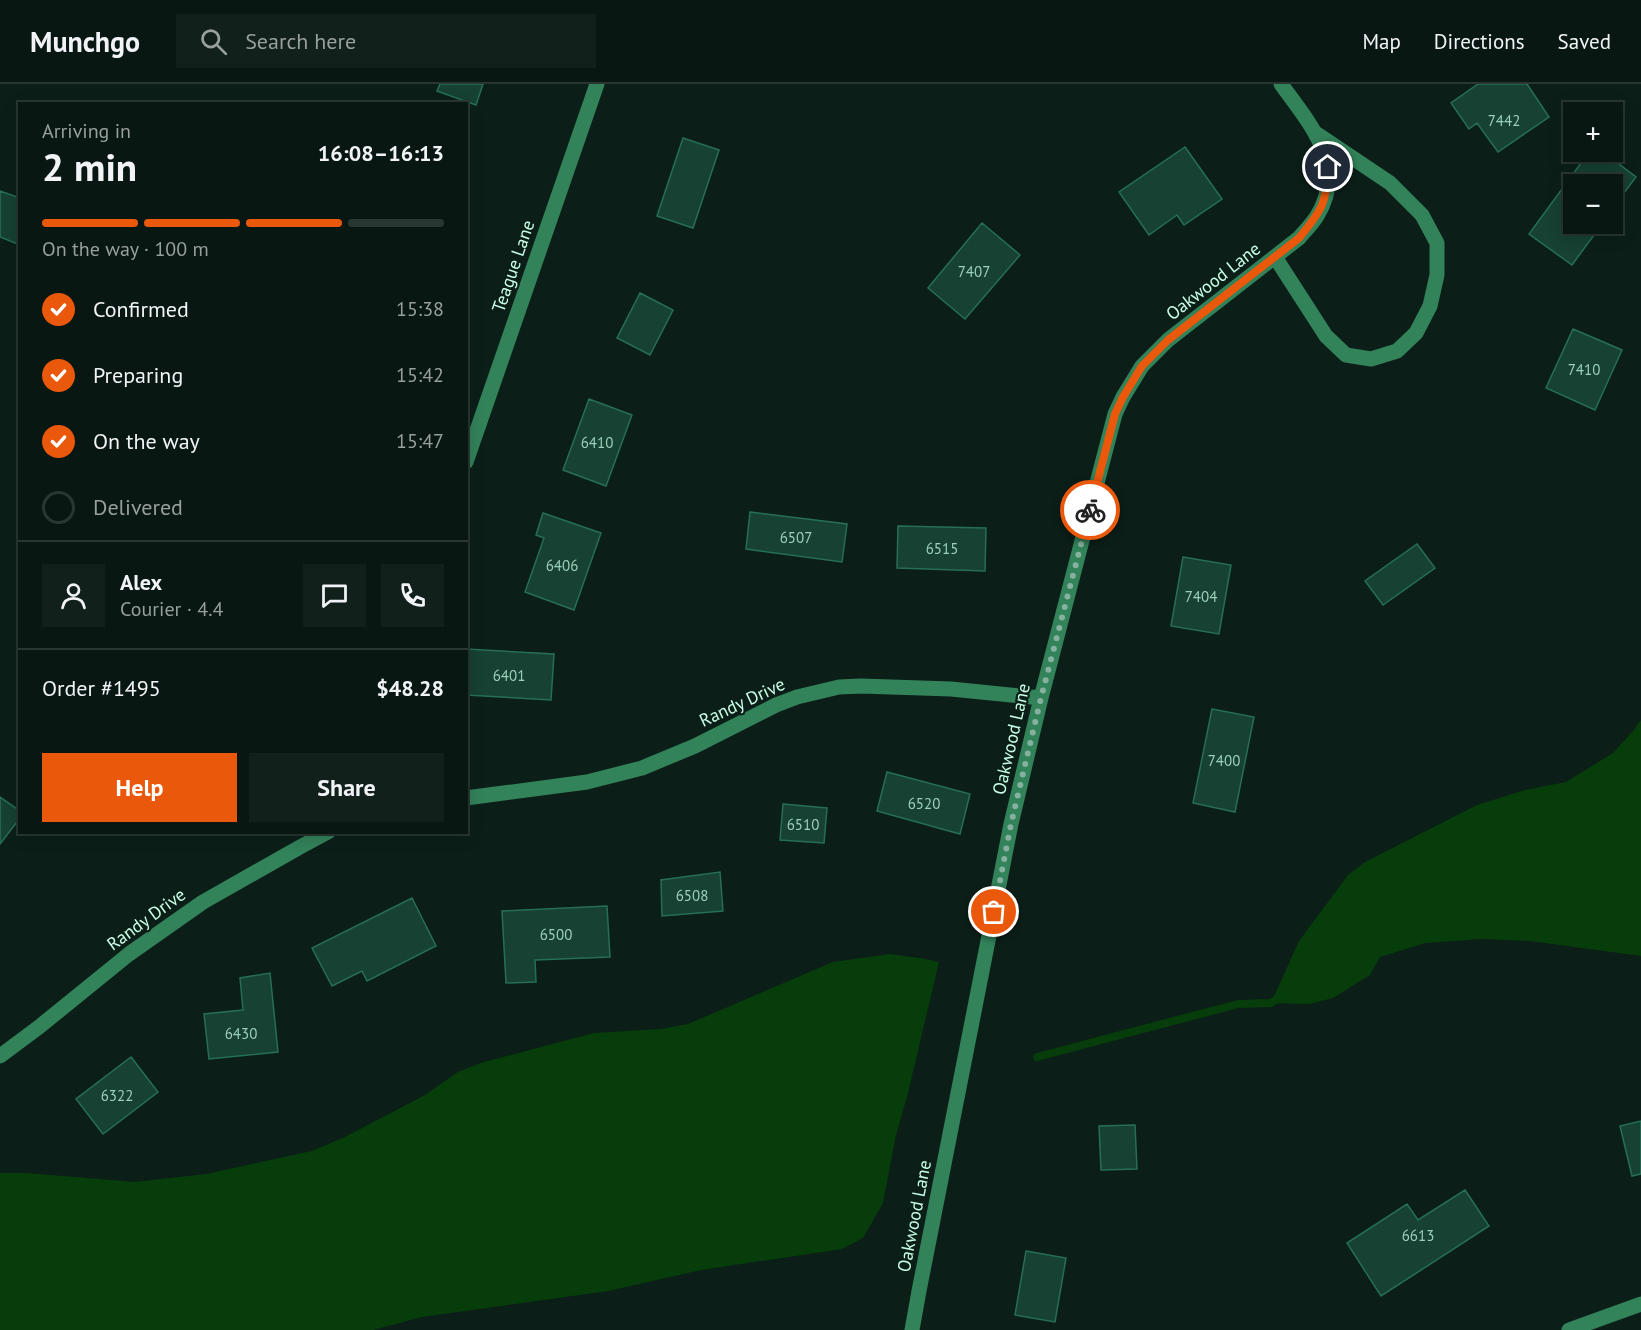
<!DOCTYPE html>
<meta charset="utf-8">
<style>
body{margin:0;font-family:"PT Sans",sans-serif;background:#11201b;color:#f1f3f6;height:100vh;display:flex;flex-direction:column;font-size:22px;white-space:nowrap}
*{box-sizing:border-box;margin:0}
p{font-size:20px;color:#989f9f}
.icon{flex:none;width:33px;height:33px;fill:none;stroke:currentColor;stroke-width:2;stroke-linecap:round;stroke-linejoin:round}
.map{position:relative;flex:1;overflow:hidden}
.sheet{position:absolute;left:18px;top:18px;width:450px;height:732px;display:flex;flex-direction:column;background:#081712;border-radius:0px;box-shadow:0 3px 15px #0003,0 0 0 2px #293632}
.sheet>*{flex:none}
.controls{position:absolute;left:1563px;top:18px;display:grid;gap:12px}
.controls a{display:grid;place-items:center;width:60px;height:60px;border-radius:0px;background:#081712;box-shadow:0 3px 15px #0003,0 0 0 2px #293632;font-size:30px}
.pin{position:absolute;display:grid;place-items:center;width:51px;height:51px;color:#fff;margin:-26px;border:3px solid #fff;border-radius:50%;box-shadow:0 2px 6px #0007}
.courier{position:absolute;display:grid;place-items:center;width:60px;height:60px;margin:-30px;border:4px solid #ea580c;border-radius:50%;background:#fff;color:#222;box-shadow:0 2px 8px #0007}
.overview em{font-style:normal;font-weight:600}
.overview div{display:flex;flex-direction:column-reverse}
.overview{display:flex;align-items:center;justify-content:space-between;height:102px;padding:0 24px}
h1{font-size:39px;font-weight:600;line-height:45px}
.bar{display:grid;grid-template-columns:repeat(4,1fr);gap:9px 6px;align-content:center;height:72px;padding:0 24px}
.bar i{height:8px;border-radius:4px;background:#293632}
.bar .selected{background:#ea580c}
.bar p{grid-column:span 4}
.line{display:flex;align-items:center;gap:15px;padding:0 24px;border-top:2px solid #293632}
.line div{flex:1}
.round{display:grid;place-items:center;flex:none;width:63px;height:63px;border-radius:0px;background:#11201b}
ol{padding:0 24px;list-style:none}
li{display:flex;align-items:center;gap:18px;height:66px}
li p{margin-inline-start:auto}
li .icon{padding:6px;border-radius:50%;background:#ea580c;color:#fff;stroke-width:4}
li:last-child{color:#989f9f}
li i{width:33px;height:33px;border:3px solid #293632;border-radius:50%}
.action{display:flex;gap:12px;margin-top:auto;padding:12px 24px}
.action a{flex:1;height:69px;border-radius:0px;background:#ea580c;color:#fff;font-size:24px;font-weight:600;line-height:69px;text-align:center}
.action a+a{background:#11201b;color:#f1f3f6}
header{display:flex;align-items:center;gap:36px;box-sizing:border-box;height:84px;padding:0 30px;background:#081712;border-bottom:2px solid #293632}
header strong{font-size:28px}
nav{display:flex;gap:33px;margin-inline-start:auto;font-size:21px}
.search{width:420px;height:54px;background:#11201b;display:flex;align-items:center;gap:15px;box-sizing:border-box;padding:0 21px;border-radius:0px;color:#989f9f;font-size:22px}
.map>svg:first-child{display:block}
.water{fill:#063d0b}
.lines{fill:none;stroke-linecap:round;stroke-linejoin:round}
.stream{stroke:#063d0b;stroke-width:8}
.building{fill:#164133;stroke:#266f56;stroke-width:1.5}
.minor{stroke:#32825a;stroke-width:15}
.done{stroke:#86b19f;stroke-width:6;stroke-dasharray:0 10.8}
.route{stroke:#ea580c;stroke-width:8}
.labels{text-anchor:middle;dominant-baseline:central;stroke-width:4.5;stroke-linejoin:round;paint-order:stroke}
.number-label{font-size:15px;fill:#9cd0bb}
.street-label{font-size:18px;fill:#c9ffe8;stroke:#0b1f18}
</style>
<header>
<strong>Munchgo</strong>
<div class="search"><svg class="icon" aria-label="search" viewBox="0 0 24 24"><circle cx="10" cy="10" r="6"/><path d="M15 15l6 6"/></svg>Search here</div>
<nav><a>Map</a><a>Directions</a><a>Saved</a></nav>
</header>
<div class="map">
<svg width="1641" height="1246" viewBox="0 0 1641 1246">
<rect width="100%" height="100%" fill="#0b1f18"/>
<path class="water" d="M1641,636V872L1530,857L1480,855L1425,859L1380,873L1370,891L1333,914L1309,920L1271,919L1299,857L1348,791L1365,778L1477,721L1525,706L1566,698L1613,669L1633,647Z
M890,870L926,875L939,878L908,1009L896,1051L883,1119L863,1154L842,1165L701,1186L608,1207L422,1233L373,1246H0V1089H26L135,1098L206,1090L312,1067L345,1053L425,1011L458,988L481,979L594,949L661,945L688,940L833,878Z"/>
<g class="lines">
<path class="stream" d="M1037,973L1238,920L1271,919L1280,913"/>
</g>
<path class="building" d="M440,0H483L476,21L437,7Z
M1478,0H1527L1549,33L1498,68L1477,39L1469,45L1451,19Z
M683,54L719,66L693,144L657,132Z
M1185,63L1222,115L1184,141L1177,131L1149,151L1119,108Z
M1589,68H1603L1636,93L1612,125V100H1574V140H1602L1572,181L1529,150Z
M0,107L20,114V161L0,153Z
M982,139L1020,171L965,235L928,204Z
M640,209L673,226L650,271L617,254Z
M1573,245L1622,266L1595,326L1546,304Z
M589,315L632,331L606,402L563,386Z
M750,428L847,440L842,478L746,465Z
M543,429L601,449L574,526L525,508L544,454L536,451Z
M898,442L986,444L985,487L897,484Z
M1417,460L1435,484L1383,521L1365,497Z
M1183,473L1231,481L1219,550L1171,542Z
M466,565L554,570L551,616L466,611Z
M1212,625L1254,633L1235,728L1193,719Z
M887,688L970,710L960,750L877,727Z
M0,713L20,727V734L0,760Z
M783,720L827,724L824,759L780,756Z
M720,788L723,827L662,832L661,796Z
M412,814L436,862L367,897L362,887L332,902L312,864Z
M607,822L610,873L535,876L536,898L506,899L502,827Z
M270,889L278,968L209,975L204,930L243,926L240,894Z
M131,973L158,1008L103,1050L76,1015Z
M1641,1037V1090L1632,1092L1620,1042Z
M1135,1041L1137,1085L1101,1086L1099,1042Z
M1465,1106L1489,1142L1381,1212L1347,1159L1407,1120L1418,1136Z
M1026,1167L1066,1174L1055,1238L1015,1231Z"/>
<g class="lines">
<path class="minor" d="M1275,173L1326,252L1346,271L1371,275L1397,267L1416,249L1430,222L1437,191V159L1422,131L1390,99L1317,50
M466,378L597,0
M466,714L587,698L642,684L695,662L776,621L797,613L839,603L861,602L951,605L1041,614
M0,972L39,943L129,870L203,818L300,763L328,748
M912,1246L919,1207L1011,740L1041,614L1115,330L1123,313L1142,282L1168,256L1299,154C1305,147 1312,140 1317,132C1348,82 1310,40 1281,0
M1569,1246L1641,1220"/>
</g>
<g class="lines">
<path class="done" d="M994,828L1011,740L1041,614L1090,426"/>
<path class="route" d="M1090,426L1115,330L1123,313L1142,282L1168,256L1299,154C1322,126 1327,119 1328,83"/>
</g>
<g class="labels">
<g class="number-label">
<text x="1504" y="36">7442</text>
<text x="974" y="187">7407</text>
<text x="1584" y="285">7410</text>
<text x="597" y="358">6410</text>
<text x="796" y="453">6507</text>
<text x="942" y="464">6515</text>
<text x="562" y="481">6406</text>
<text x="1201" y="512">7404</text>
<text x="509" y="591">6401</text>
<text x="1224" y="676">7400</text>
<text x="924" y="719">6520</text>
<text x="803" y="740">6510</text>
<text x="692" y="811">6508</text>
<text x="556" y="850">6500</text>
<text x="241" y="949">6430</text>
<text x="117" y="1011">6322</text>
<text x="1418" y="1151">6613</text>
</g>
<g class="street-label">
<text transform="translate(513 182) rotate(-71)">Teague Lane</text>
<text transform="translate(1213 197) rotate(-38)">Oakwood Lane</text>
<text transform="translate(742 618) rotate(-25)">Randy Drive</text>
<text transform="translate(1011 655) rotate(-77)">Oakwood Lane</text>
<text transform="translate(146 835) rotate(-36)">Randy Drive</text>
<text transform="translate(914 1132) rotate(-79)">Oakwood Lane</text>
</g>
</g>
</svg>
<div class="controls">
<a>+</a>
<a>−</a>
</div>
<div class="pin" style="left:994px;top:828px;background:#ea580c"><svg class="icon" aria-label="bag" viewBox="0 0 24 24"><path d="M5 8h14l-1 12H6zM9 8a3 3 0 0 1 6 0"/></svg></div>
<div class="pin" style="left:1328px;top:83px;background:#1f2937"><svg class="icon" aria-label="home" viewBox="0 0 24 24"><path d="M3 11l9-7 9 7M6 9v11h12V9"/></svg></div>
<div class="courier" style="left:1090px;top:426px"><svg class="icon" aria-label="bike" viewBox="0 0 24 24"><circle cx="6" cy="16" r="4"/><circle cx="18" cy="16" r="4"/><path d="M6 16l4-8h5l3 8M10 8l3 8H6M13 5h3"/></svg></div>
<section class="sheet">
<div class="overview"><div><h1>2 min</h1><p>Arriving in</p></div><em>16:08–16:13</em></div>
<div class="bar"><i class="selected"></i><i class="selected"></i><i class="selected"></i><i></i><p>On the way · 100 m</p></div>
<ol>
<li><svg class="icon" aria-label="check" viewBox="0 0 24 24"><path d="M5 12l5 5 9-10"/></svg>Confirmed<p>15:38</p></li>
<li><svg class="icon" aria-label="check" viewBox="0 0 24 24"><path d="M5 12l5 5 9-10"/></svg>Preparing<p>15:42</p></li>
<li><svg class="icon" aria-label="check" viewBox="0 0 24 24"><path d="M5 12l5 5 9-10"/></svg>On the way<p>15:47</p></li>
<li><i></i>Delivered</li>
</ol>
<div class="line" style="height:108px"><a class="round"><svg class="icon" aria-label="person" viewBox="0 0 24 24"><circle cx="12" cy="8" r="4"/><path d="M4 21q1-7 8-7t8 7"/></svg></a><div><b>Alex</b><p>Courier · 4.4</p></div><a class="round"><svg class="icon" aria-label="chat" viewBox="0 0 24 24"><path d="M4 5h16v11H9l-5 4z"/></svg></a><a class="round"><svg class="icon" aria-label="phone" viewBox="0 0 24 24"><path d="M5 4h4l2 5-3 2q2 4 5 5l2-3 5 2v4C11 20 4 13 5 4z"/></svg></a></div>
<div class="line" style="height:78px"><div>Order #1495</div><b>$48.28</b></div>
<div class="action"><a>Help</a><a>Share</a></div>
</section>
</div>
